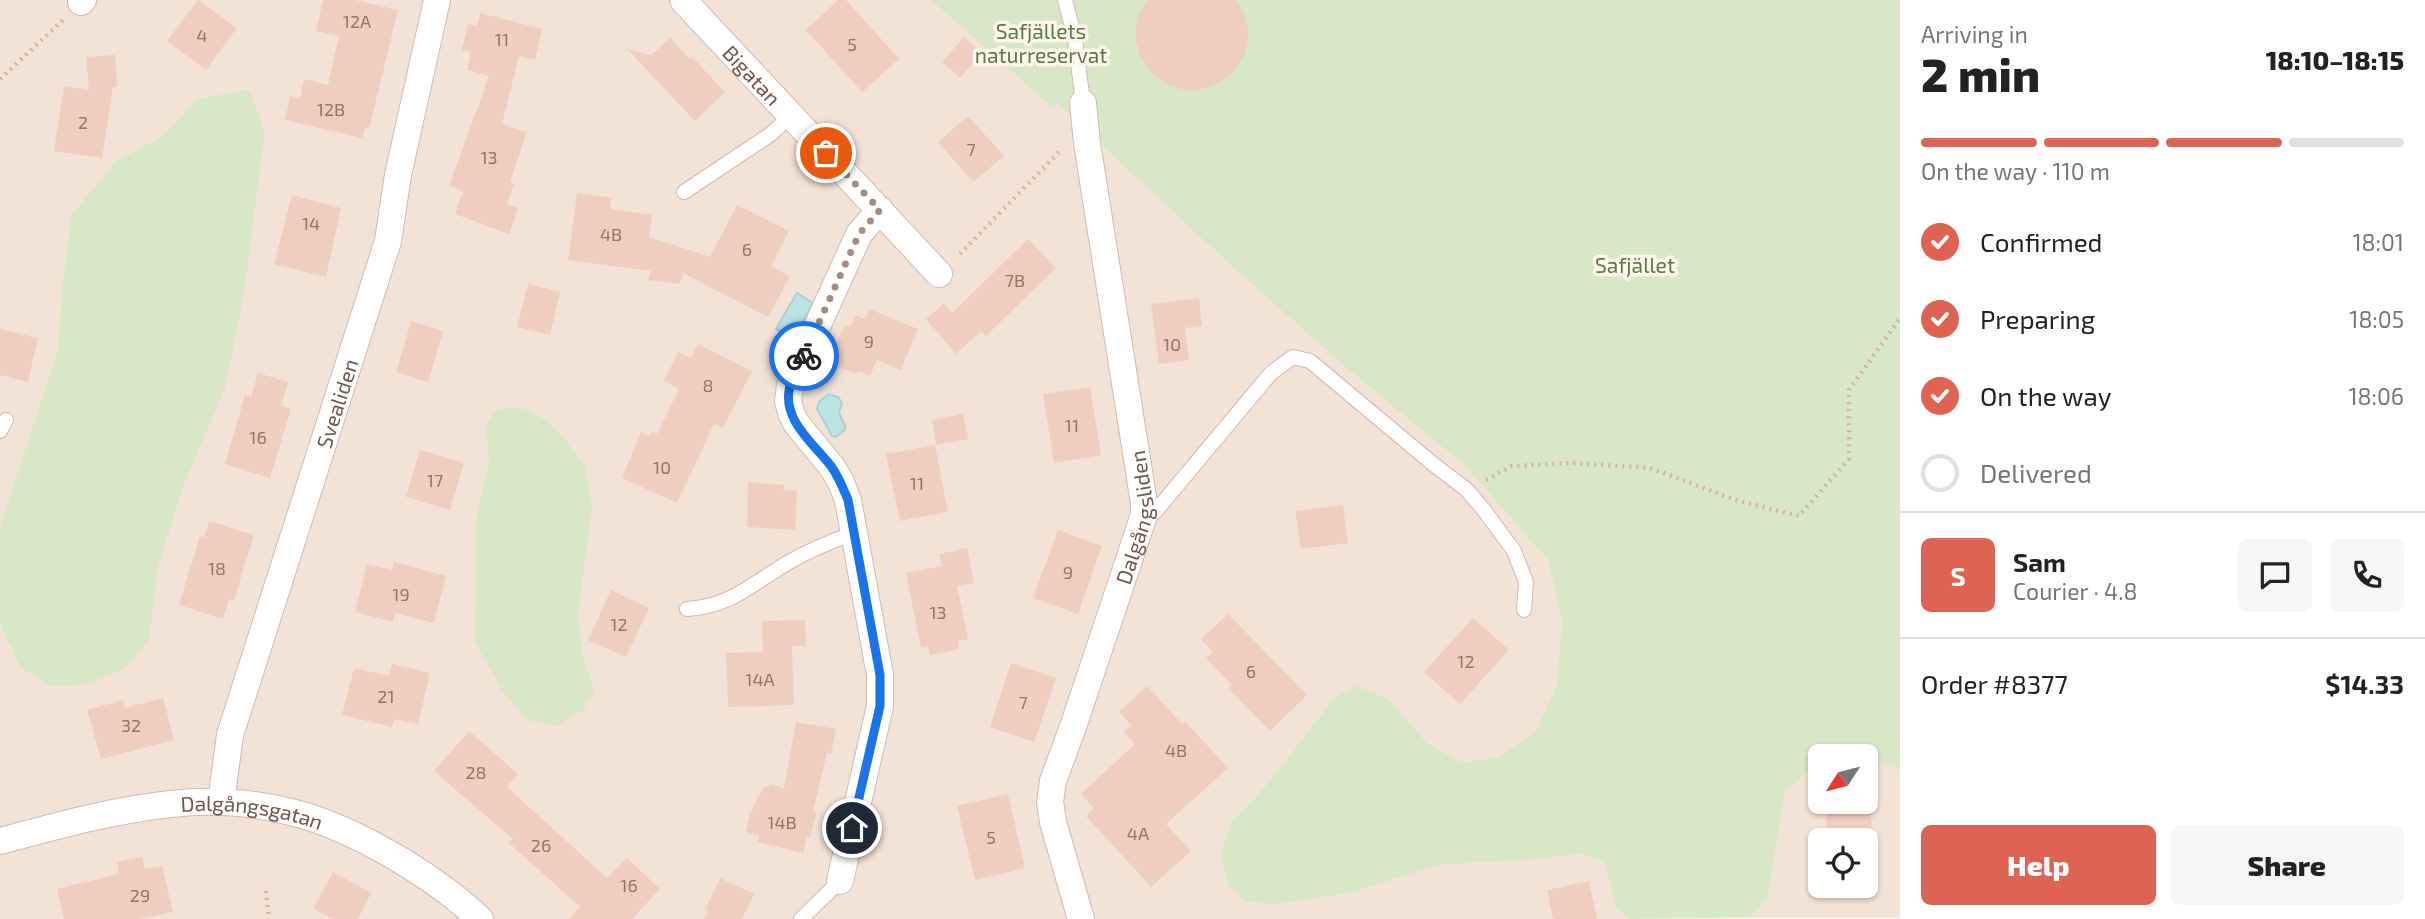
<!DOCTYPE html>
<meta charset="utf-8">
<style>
body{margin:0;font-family:"Exo 2",sans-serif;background:#f6f6f6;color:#222;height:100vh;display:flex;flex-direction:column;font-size:26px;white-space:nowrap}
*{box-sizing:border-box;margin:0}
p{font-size:23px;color:#767676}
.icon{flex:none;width:38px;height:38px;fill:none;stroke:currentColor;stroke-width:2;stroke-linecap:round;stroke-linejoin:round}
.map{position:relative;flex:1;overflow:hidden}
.details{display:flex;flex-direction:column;background:#fff;width:525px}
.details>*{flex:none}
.needle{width:46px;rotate:234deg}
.tools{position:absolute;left:1808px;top:744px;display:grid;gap:14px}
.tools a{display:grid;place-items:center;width:70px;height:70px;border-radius:10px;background:#fff;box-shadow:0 2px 5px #0004;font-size:35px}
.pin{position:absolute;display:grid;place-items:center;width:60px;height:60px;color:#fff;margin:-30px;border:4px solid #fff;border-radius:50%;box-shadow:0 2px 7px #0007}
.courier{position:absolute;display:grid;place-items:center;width:70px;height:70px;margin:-35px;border:5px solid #1a73e8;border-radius:50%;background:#fff;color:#222;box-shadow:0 2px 9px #0007}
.head em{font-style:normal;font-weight:800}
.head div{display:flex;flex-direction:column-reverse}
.head{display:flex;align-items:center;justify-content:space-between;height:119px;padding:0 21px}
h1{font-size:46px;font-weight:800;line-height:52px}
.bar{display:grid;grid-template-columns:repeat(4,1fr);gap:10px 7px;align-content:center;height:84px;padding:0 21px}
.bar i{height:9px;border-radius:5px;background:#e0e0e0}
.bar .active{background:#df6353}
.bar p{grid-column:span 4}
.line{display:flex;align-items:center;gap:18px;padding:0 21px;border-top:2px solid #e0e0e0}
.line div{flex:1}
.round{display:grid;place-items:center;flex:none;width:74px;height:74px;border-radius:10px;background:#f6f6f6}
ol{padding:0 21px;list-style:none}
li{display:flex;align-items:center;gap:21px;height:77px}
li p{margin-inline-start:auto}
li .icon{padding:7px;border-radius:50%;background:#df6353;color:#fff;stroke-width:4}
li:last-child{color:#767676}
li i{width:38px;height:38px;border:4px solid #e0e0e0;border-radius:50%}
.primary-button{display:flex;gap:14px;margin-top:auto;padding:14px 21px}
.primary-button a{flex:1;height:80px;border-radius:10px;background:#df6353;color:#fff;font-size:28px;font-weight:800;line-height:80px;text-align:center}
.primary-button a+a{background:#f6f6f6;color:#222}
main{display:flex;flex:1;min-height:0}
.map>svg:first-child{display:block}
.residential{fill:#f3e2d6;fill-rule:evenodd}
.green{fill:#d8e8c6}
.water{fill:#bce3e4;stroke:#a3d3d5;stroke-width:2}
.building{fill:#efcec0}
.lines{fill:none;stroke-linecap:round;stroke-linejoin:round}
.service-casing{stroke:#cfbab1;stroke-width:16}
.minor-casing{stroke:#cfbab1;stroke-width:28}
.path{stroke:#d4b1a3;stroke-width:4.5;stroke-dasharray:2 5;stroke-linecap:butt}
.service{stroke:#fff;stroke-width:14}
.minor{stroke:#fff;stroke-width:26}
.done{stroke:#a38c83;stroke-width:7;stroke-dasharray:0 12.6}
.route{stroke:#1a73e8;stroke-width:9}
.labels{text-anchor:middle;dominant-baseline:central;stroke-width:7;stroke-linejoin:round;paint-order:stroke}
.number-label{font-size:18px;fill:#93746a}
.park-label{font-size:21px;fill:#5a7945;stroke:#fef6ed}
.street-label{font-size:21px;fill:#74564d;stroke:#fef6ed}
</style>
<main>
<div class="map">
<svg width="1900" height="919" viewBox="0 0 1900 919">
<rect width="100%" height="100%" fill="#fbf1e7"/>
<path class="residential" d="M0,0H942L1348,369L1463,464L1548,560L1562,620L1557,686L1535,732L1499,757L1462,762L1427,743L1389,699L1334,698L1270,781L1231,823L1279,904L1354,892L1439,865L1526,860L1585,854L1605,862L1616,907L1629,919H0V623L20,667L153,597L158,568L185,482L197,99L162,137L116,162L71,216L63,280L57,353L0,526ZM520,407L545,419L564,438L583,565L578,616L584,660L595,691L476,519L489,460L485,427L496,409Z
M1872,758L1900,770V917H1751L1768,897L1785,792L1820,761V802H1866V759ZM1820,840H1866V886H1820Z"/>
<path class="green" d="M931,0H1900V770L1872,758L1866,759V756H1820V761L1785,792L1768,897L1751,917L1629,919L1616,907L1605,862L1584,854L1526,860L1439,865L1354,892L1279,904L1245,902L1229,886L1221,854L1231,823L1270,781L1334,698L1357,686L1389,699L1427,743L1462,762L1499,757L1535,732L1557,685L1562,620L1548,560L1463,464L1348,369L1232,266L1057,104L1053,108Z
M249,90L265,130L245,287L225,388L185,482L158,568L149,641L124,669L88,684L52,687L20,667L0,623V526L57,353L63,280L71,216L116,161L162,137L197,99Z
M521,407L545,419L564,438L585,467L592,507L578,616L584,660L595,691L583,710L558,726L527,720L503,692L475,642L476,519L489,460L485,427L496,409Z"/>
<path class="water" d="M797,293L813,303L793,339L776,329Z
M828,394L838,397L842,403L839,413L845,426V430L836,437L832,436L817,409L819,402Z"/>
<path class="building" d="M198,0L237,28L206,70L167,41Z
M323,0H355L398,10L369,129L365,128L362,138L285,120L290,96L300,98L304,79L328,85L339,36L316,31Z
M838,0H846L899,59L862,92L806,30Z
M1147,0H1237L1244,13L1248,27V42L1244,56L1236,69L1226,79L1213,86L1199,90H1184L1170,86L1158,78L1147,67L1140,55L1136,41V26L1140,12Z
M480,13L542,29L535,60L519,56L502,124L527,132L510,182L514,184L507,204L518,208L509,234L455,214L463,191L449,186L489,76L467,70L471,52L462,50L468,24L477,26Z
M964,37L982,53L960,78L942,62Z
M670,38L690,59L692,57L725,92L695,121L627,49L651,55Z
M115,55L117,87H113L102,158L54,151L64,86L89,90L86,57Z
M968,116L1004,156L973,182L938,142Z
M577,193L612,198L610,209L652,215L649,237L710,257L737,205L789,231L771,266L790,276L768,317L683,273L680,284L648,280L651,271L568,260Z
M292,195L341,208L326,277L274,264Z
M1028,239L1056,268L986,336L981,331L956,354L926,319L944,303L952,313Z
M528,284L560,292L550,335L517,327Z
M1199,298L1202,326L1185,328L1189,360L1159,364L1151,304Z
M869,309L918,329L901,370L877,360L870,376L858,371L856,374L828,363L845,325L850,327L856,315L865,319Z
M411,321L443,331L428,382L396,372Z
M0,329L38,338L28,382L0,375Z
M698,344L752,371L723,428L714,424L677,503L622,478L641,432L649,436L652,432L657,434L679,389L664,381L678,352L691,358Z
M258,373L288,382L281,406L291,409L270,478L225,464L245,395L251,397Z
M1090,387L1101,455L1054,463L1043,394Z
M963,414L968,439L936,445L932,420Z
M935,445L948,512L900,521L886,454Z
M420,450L464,463L450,510L406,497Z
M748,482L784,485L783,490L797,491L795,530L747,527Z
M1343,505L1348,543L1301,549L1295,511Z
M209,521L254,535L234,600L229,599L223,619L179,605L200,536L204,538Z
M1058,530L1102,546L1078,614L1033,598Z
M967,548L974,583L957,586L968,639L958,641L959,649L930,655L928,646L921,648L906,573L942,566L939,554Z
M394,562L446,576L434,623L395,613L393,622L355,612L367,564L392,570Z
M611,590L649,608L626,657L588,640Z
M1228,614L1307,695L1270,731L1228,688L1232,685L1206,658L1213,652L1201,639Z
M1473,618L1509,650L1460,704L1424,672Z
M805,620L806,646H792L794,705L728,707L726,653L763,652L762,621Z
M1011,663L1056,678L1034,742L990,727Z
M392,664L430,673L418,724L394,719L392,727L342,715L354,668L389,676Z
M1147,686L1182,724L1185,721L1228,768L1166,824L1191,851L1151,887L1086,816L1094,808L1081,794L1135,744L1124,732L1131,725L1119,712Z
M163,698L174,740L101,759L87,710L123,700L125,708Z
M796,722L836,729L831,754L827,753L813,811L817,812L810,838L807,837L803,853L758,842L759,835L746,832L750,814L764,786L769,787V784L784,788Z
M469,731L518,774L507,787L607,878L627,858L660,889L632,919H569L580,907L509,843L513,839L434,771Z
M1008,794L1025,868L975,880L957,806Z
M1856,804V806H1871L1872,840H1827L1826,805Z
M142,857L145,869L162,866L173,912L140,919H64L57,889L119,874L117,862Z
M333,872L371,893L358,919H333L313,909Z
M720,878L754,894L742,919H704L708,911L705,910Z
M1589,881L1597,919H1553L1547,890Z"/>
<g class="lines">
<g class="service-casing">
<path id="service" d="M1065,0L1075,39L1083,103
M684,192L771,134L790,116
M0,431L6,420
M1144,515L1155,512L1271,373L1293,357L1310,361L1433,464L1466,489L1484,510L1514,551L1526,582L1524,610
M687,609C732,606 753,583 789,562C810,550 832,541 854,533
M801,919L840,881"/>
</g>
<g class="minor-casing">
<g id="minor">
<path id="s1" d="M683,0L939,274"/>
<path d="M81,2L83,0"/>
<path id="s2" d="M221,802L230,735L388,241L398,175L437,0"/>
<path id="s3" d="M0,841C56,826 113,810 171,804C207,800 247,802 282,810C347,823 432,874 480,919"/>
<path d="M840,881L880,706V675L848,500L841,482L832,467L796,423L791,413L788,401L790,386L859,234L880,210"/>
<path id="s4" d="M1081,919L1053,822L1050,802L1053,781L1074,724L1144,515V503L1087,143L1083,103"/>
</g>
</g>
<path class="path" d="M0,79L63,20
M960,254L1059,152
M1486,480L1512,466L1574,463L1650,468L1736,500L1799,516L1849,459V390L1900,318
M266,891L269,919"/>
<use href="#service" class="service"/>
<use href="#minor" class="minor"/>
</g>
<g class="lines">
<path class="done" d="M804,356L859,234L880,210L826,153"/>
<path class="route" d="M804,356C799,366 793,376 790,386C781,419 813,443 831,466C839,477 843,488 848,500L880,675V706L852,828"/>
</g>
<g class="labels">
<g class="number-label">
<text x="357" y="21">12A</text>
<text x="202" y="35">4</text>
<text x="502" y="39">11</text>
<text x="852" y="44">5</text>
<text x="331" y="109">12B</text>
<text x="83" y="122">2</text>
<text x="971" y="149">7</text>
<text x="489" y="157">13</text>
<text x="311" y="223">14</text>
<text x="611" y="234">4B</text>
<text x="747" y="249">6</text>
<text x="1015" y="280">7B</text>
<text x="869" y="341">9</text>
<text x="1172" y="344">10</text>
<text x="708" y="385">8</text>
<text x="1072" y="425">11</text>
<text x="258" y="437">16</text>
<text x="662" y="467">10</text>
<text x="435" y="480">17</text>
<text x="917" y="483">11</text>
<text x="217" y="568">18</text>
<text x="1068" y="572">9</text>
<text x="401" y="594">19</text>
<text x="938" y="612">13</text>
<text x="619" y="624">12</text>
<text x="1466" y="661">12</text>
<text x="1251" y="671">6</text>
<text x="760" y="679">14A</text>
<text x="386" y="696">21</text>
<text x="1023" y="702">7</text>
<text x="131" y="725">32</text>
<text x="1176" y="750">4B</text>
<text x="476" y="772">28</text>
<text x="782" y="822">14B</text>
<text x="1138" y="833">4A</text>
<text x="991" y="837">5</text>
<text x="541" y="845">26</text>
<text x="629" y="885">16</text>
<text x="140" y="895">29</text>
</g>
<g class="park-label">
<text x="1041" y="30">Safjällets<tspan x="1041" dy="24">naturreservat</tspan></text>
<text x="1635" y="264">Safjället</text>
</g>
<g class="street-label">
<text stroke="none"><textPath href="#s1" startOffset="102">Bigatan</textPath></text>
<text stroke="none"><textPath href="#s2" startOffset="416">Svealiden</textPath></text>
<text stroke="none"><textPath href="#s4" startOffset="420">Dalgångsliden</textPath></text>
<text stroke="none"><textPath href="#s3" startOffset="257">Dalgångsgatan</textPath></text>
</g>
</g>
</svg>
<div class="tools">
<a><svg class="needle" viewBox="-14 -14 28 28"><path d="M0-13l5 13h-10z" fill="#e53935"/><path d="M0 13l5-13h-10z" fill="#767676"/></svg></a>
<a><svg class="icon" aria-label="locate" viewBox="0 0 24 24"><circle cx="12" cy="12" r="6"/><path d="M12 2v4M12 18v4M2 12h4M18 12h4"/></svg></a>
</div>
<div class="pin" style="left:826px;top:153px;background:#ea580c"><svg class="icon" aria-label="bag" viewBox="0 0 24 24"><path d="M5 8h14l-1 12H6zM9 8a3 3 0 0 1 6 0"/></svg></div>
<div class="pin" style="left:852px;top:828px;background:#1f2937"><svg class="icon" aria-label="home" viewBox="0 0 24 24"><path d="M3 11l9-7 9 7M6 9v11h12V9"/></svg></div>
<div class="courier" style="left:804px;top:356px"><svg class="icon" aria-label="bike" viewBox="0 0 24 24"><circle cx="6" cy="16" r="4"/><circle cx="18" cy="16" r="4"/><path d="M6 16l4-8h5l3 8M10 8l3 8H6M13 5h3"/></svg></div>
</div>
<section class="details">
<div class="head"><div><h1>2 min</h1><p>Arriving in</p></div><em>18:10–18:15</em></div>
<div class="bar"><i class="active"></i><i class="active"></i><i class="active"></i><i></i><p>On the way · 110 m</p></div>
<ol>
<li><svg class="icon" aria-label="check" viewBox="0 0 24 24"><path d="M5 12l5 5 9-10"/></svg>Confirmed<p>18:01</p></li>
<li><svg class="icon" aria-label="check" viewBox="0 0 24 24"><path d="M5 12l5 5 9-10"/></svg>Preparing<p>18:05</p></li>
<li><svg class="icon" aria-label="check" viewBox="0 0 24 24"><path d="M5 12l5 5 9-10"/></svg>On the way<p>18:06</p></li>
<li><i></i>Delivered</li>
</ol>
<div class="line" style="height:126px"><b class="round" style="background:#df6353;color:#fff">S</b><div><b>Sam</b><p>Courier · 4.8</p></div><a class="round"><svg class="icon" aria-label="chat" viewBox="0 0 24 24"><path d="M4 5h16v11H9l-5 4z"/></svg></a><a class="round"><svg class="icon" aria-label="phone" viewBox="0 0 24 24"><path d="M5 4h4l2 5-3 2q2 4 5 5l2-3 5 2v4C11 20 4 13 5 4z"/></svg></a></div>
<div class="line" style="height:91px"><div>Order #8377</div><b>$14.33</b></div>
<div class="primary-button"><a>Help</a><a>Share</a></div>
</section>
</main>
